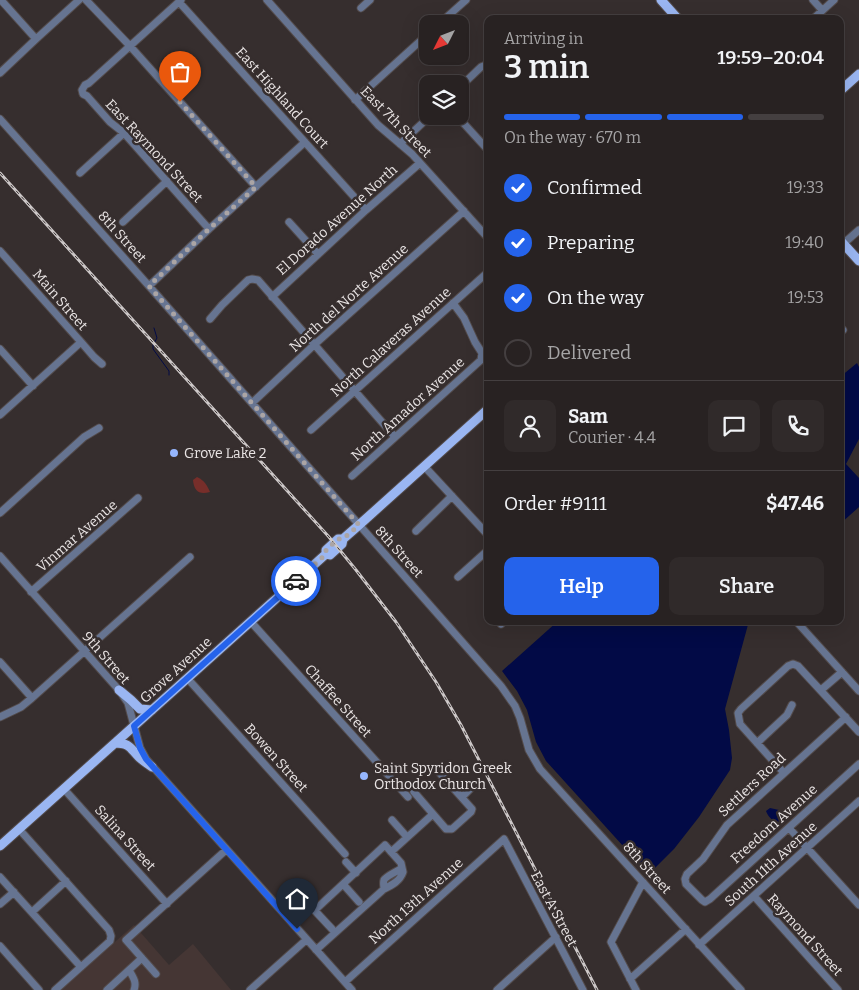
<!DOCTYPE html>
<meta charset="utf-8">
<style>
body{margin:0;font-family:Bitter,serif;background:#302a2a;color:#f1f3f6;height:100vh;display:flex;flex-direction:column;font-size:19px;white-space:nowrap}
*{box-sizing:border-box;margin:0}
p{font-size:16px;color:#a5a4a5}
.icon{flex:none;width:28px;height:28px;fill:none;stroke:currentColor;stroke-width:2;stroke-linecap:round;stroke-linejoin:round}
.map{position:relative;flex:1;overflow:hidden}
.side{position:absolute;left:484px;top:15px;width:360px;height:610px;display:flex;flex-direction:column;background:#282222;border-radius:10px;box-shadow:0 5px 20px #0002,0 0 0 1px #443f40}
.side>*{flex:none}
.needle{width:32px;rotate:228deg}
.controls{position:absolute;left:419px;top:15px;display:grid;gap:10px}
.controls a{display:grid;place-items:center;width:50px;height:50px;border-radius:10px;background:#282222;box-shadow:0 5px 20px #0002,0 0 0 1px #443f40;font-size:25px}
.pin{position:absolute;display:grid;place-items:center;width:42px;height:42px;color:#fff;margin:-51px -21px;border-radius:50% 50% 50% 0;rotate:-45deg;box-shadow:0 0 5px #0007}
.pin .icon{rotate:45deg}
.courier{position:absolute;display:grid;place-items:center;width:50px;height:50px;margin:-25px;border:4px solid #2563eb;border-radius:50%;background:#fff;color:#222;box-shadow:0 1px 6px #0007}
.headline em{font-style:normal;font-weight:600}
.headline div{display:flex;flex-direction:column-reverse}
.headline{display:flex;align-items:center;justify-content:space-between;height:85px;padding:0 20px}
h1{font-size:32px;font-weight:600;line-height:38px}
.bar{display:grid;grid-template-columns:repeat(4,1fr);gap:8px 5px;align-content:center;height:60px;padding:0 20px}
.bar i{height:6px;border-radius:4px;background:#443f40}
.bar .current{background:#2563eb}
.bar p{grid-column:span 4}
.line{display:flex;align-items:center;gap:12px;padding:0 20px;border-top:1px solid #443f40}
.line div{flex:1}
.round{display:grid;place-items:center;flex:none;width:52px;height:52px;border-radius:10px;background:#302a2a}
ol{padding:0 20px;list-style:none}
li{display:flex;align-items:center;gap:15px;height:55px}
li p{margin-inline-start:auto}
li .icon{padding:5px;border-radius:50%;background:#2563eb;color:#fff;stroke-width:4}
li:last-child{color:#a5a4a5}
li i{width:28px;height:28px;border:2px solid #443f40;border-radius:50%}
.button{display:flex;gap:10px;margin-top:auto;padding:10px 20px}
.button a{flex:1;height:58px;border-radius:10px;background:#2563eb;color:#fff;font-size:20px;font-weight:600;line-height:58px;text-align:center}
.button a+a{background:#302a2a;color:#f1f3f6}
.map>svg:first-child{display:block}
.built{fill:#453634}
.green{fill:#772e2a}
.water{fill:#020a46}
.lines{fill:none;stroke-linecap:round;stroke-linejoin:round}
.stream{stroke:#020a46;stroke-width:1}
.minor-casing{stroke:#534b4b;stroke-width:9}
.major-casing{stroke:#534b4b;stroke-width:11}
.minor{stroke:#667491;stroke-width:7}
.major{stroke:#9ab6f2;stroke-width:9}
.rail-casing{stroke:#cdc8c8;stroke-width:3}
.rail{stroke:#362e2e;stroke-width:1;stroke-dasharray:4;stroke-linecap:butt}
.done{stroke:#aba5a5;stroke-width:5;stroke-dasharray:0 9}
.route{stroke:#2563eb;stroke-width:6}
.poi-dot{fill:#96b6fd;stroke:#362e2e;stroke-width:2}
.labels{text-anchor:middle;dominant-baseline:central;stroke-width:5;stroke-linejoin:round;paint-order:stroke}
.street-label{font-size:14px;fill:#eae5e5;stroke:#362e2e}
.poi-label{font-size:14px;fill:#eae5e5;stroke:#362e2e;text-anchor:start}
</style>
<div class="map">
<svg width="859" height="990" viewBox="0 0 859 990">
<rect width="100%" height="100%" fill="#362e2e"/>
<path class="built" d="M134,925L169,965L193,944L231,990H61Z"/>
<path class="green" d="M197,477C204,480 207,485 210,492C199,495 194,491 193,480Z"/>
<path class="water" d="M857,363L859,367V439L846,464L859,478V507L840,524V377Z
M558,621H749L725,709L729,730L732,758L730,770L699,817L674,849L651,872L643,868L546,761L536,742L527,710L517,691L502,671Z
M770,808L779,810L782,813L783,817C778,827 769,819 766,811Z"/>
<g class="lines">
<path class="stream" d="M154,328L157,338L153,345V349L169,371V375"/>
<g class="minor-casing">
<path id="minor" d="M1,0L36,39
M86,0L130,46L256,187
M181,0L89,83L85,85L82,90L83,94L87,96L110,122L124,133L209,229
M267,0L378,125L412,154L488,238
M813,0L822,10
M179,2L366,210
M361,8L370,0
M813,19L834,0
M439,24L466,0
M0,73L36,39L79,0
M460,87L481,67L486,65L488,66
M355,100L428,34
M457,116L488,150
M0,119L149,286L501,686L515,706L520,718L529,750L540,769L741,990
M400,144L430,116
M80,173L124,133
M123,222L167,181
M289,222L318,254
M843,244L859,230
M0,251L81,342L94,357L102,364
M149,286L209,229L305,142
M272,297L366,210L420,163
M210,319L222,305L248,280L252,279L258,280L395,437
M840,327L843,330
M0,349L33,386
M252,403L314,345L464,211
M0,415L81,342
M311,430L488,272
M424,466L488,535
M352,476L481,360L482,353L475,342L464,318L453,303
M0,513L84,437L99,428
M416,531L452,496
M0,556L119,690L128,703L140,748L146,759L352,990
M458,577L488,550
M31,592L138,498
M796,621L859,691
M251,622L408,797
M501,624L504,621
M0,662L32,698
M188,679L345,854
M821,690L842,672
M0,717L21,707L32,698L190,557
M846,717L727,825L703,859L687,874L685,879L686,884L702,900L705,902L710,899L859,764
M757,743L787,715L792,705
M784,773L740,724L738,713L741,709L788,666L793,664L798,666L859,732
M64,789L167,904
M414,792L446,829H452L471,812L472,809L438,771
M462,797L471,788
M392,820L407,837
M789,828L859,905
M19,829L109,930L111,936L110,941L55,990
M391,852L433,814
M346,862L356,873
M0,877L81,967
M343,884L359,902
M384,889C384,886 383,883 384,880C386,876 398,871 402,868
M754,896L838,990
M304,899L332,929
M0,904L14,892
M315,910L385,845L401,863L403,872C400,881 392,885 384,889L316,950
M32,912L66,881
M699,945L859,801
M0,946L39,990
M129,970C133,977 137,982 134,990
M156,974L126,940L226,850
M630,979L686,929
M345,982L504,839L583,990
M107,990L142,958
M250,990L306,940
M497,990L556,937
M636,990L611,942L643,882"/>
</g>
<g class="major-casing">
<path id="major" d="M661,0L678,19
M840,91L859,74
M840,240L859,261
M326,554L330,555L342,544L343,539
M119,690L131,700L140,709L152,710
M115,743C130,743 130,748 139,757C143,761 148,764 152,767
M0,846L326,554V550L338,539H343L359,525L488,409"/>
</g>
<use href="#minor" class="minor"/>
<use href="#major" class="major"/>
<g class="rail-casing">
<path id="rail" d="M0,173L329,537L356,570L396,622L436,682L461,725L597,990"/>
</g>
<use href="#rail" class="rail"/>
</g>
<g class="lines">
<path class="done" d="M180,102L256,187L209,229L149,286L359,525L343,539H338L326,550V554L296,581"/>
<path class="route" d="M296,581L134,726L140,748L146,759L297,929"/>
</g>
<g class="poi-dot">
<circle cx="174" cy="453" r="5"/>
<circle cx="364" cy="776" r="5"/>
</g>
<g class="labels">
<g class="street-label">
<text transform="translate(282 98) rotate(48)">East Highland Court</text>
<text transform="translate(396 122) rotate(45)">East 7th Street</text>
<text transform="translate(154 151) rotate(47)">East Raymond Street</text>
<text transform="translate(337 220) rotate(-42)">El Dorado Avenue North</text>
<text transform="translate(122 237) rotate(48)">8th Street</text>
<text transform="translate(349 298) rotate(-42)">North del Norte Avenue</text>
<text transform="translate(60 300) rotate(49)">Main Street</text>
<text transform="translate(391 342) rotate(-42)">North Calaveras Avenue</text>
<text transform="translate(408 409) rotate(-42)">North Amador Avenue</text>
<text transform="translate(77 536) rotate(-41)">Vinmar Avenue</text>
<text transform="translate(399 552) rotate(48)">8th Street</text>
<text transform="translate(106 658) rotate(49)">9th Street</text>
<text transform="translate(176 670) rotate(-42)">Grove Avenue</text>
<text transform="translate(338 701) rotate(48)">Chaffee Street</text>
<text transform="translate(276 758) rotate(48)">Bowen Street</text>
<text transform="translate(752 785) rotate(-43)">Settlers Road</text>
<text transform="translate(774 824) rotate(-42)">Freedom Avenue</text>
<text transform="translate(125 838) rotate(48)">Salina Street</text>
<text transform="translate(771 864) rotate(-42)">South 11th Avenue</text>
<text transform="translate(647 868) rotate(48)">8th Street</text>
<text transform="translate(416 901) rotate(-42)">North 13th Avenue</text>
<text transform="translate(554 909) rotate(62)">East A Street</text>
<text transform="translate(805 935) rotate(48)">Raymond Street</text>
</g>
<g class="poi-label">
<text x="184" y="453">Grove Lake 2</text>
<text x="374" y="768">Saint Spyridon Greek<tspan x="374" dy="16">Orthodox Church</tspan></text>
</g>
</g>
</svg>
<div class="controls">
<a><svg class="needle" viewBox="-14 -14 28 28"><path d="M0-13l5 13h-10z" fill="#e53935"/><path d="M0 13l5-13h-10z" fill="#a5a4a5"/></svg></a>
<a><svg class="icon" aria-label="layers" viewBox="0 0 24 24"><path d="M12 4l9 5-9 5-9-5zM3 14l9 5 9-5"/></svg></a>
</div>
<div class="pin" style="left:180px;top:102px;background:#ea580c"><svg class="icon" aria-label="bag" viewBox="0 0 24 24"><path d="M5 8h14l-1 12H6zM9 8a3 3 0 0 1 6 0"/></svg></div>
<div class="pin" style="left:297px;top:929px;background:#1f2937"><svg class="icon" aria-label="home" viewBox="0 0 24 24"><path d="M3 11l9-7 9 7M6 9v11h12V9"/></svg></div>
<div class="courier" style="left:296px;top:581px"><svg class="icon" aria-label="car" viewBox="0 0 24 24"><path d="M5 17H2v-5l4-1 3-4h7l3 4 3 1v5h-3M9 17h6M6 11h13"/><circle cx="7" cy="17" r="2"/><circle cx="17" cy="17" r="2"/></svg></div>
<section class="side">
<div class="headline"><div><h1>3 min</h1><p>Arriving in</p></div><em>19:59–20:04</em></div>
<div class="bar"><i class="current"></i><i class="current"></i><i class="current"></i><i></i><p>On the way · 670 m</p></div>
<ol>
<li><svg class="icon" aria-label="check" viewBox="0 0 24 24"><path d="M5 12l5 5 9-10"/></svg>Confirmed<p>19:33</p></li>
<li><svg class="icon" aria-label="check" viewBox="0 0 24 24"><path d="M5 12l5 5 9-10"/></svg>Preparing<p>19:40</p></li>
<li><svg class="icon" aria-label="check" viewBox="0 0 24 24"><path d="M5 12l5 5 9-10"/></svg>On the way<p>19:53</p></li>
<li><i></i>Delivered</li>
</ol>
<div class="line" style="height:90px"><a class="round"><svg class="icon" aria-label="person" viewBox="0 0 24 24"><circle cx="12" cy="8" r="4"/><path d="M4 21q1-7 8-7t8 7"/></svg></a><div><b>Sam</b><p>Courier · 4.4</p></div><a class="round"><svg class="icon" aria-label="chat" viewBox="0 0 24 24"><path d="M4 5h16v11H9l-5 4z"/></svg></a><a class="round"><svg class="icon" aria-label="phone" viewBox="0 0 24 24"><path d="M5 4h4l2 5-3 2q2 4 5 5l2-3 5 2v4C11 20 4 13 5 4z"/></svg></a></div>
<div class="line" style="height:65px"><div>Order #9111</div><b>$47.46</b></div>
<div class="button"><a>Help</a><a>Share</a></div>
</section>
</div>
